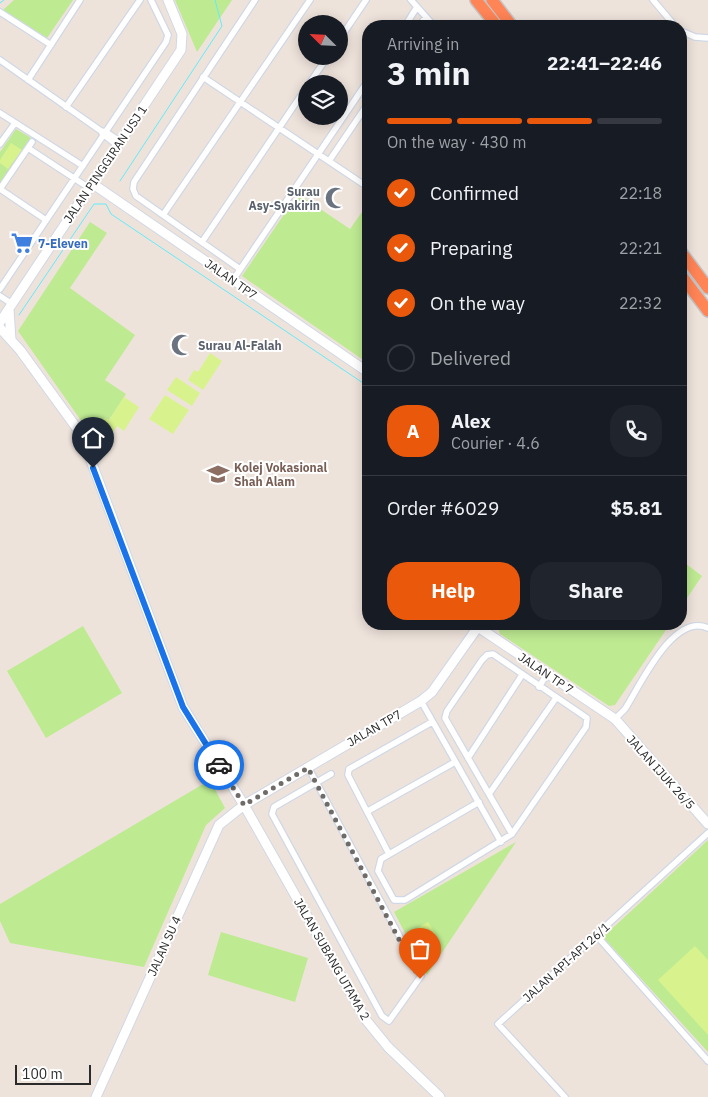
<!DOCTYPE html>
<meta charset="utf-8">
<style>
body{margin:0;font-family:"IBM Plex Sans",sans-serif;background:#20242c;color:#f1f3f6;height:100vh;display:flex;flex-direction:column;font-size:19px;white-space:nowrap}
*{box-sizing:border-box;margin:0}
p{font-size:16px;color:#9ea1a6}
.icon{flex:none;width:28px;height:28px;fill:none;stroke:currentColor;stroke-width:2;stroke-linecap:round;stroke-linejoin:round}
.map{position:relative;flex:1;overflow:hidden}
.sheet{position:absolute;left:362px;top:20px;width:325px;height:610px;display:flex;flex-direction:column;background:#171b24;border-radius:20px;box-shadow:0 2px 12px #0003}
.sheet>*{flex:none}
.needle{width:32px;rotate:294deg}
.buttons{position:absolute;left:298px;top:15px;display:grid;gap:10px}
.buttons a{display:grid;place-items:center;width:50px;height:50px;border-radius:50%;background:#171b24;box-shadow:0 2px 12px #0003;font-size:25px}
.scale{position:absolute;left:15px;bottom:12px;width:76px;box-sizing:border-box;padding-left:5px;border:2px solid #2b2b2b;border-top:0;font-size:14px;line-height:18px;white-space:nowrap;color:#2b2b2b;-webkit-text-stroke:4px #fff;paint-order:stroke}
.pin{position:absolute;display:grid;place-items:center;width:42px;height:42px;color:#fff;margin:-51px -21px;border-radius:50% 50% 50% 0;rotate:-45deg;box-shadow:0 0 5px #0007}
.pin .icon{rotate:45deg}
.courier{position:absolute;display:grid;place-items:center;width:50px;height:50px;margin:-25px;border:4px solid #1a73e8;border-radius:50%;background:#fff;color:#222;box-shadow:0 1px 6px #0007}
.headline em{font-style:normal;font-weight:700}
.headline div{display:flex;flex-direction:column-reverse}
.headline{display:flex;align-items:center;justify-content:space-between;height:85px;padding:0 25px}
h1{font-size:32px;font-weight:700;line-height:38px}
.bar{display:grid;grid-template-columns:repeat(4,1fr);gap:8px 5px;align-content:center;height:60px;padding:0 25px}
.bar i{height:6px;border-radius:4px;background:#363941}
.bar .on{background:#ea580c}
.bar p{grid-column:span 4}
.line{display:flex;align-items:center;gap:12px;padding:0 25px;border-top:1px solid #363941}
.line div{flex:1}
.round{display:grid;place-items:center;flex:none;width:52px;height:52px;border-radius:20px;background:#20242c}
ol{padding:0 25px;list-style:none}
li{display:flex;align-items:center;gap:15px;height:55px}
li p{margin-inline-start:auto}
li .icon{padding:5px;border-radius:50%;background:#ea580c;color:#fff;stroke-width:4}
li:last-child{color:#9ea1a6}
li i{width:28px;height:28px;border:2px solid #363941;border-radius:50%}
.button{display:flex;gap:10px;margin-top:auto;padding:10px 25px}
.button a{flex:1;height:58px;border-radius:20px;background:#ea580c;color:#fff;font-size:20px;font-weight:700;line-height:58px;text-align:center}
.button a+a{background:#20242c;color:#f1f3f6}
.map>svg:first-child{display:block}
.green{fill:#beea92}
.pitch{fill:#d8f38d}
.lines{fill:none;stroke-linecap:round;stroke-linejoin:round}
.stream{stroke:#63ebfb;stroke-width:1}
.street-casing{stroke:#d0d8e5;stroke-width:8}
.secondary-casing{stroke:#d0d8e5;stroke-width:11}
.highway-casing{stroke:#c4c4c4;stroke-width:14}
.street{stroke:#fff;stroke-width:5.5}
.secondary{stroke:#fff;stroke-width:9}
.highway{stroke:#ff8456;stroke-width:11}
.done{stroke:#6f6b69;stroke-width:5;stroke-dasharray:0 9}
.route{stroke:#1a73e8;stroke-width:6}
.labels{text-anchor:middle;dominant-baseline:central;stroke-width:4;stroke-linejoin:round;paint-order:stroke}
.street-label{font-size:12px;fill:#2b2b2b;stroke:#fff}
.worship-label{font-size:12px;font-weight:bold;fill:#5b616d;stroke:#fff;text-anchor:end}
.shop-label{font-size:12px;font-weight:bold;fill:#366cbe;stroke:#fff;text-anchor:start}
.education-label{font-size:12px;font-weight:bold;fill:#785e54;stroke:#fff;text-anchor:start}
</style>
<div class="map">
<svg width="708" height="1097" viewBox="0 0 708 1097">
<rect width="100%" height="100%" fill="#eee3db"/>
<path class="green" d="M14,0H73L47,38L3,10Z
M175,0H232L197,52Z
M16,129L31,138L0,185V152Z
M298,194L350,229L369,202V364L242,276Z
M90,222L107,233L70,288L135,335L105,380L126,394L109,420L105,418L95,434L87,429L18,331Z
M681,560L702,576L681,607Z
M497,624H670L615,705L609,706L500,634Z
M83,626L122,693L46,738L7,671Z
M210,780L225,808L206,825L144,967L10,943L0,921V904Z
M708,840V1052L603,937Z
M516,842L427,975L394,912Z
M221,932L308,958L295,1002L208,975Z"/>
<path class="pitch" d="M11,143L22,150L8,169L0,163V160Z
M210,353L222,361L203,390L188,380L194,370L198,372Z
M176,377L200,393L192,406L167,390Z
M165,395L189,410L173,434L149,419Z
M124,397L139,407L124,431L117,426L107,441L95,434L105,418L109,420Z
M428,922L438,938L424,947L414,930Z
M695,946L708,960V1035L658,980Z"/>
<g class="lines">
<path class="stream" d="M0,3L4,0
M120,181L222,26L215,0
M19,315L94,204H106L111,214L369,387"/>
<g class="street-casing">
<path id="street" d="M411,0L434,26
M653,0L675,26
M0,12L51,45
M405,26L417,7
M419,26L426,17
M681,31L695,37L708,38
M339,40L366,0
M0,60L101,131L106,132L121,142
M203,77L369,188
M28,80L80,0
M309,84L328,56
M66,107L140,0
M0,113L83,166
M102,133L118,146
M0,144L15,123
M28,148L89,188
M329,161L369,102
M363,184L369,176
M0,189L32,142
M0,189L46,220
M163,215L310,0
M202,242L306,88
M240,269L136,196L133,189L134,182L255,0
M233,280L369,79
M0,289L166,42L168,35L151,0
M0,296L12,304
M539,687L547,674
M421,701L501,842
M615,719L625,709C640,686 673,612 708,628
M468,758L522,675
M308,767C346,837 383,906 421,976L389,1021L382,1016L272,814L274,807L331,774
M489,794L556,698
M479,802L381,859L378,871L394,900H405L512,834L586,727L587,718L493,654L487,655L482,660L447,711L445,718L512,834
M368,811L455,762
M389,854L348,775L349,769L432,722
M596,935L708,1061
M565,1097L498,1024L708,833"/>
</g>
<g class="secondary-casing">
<path id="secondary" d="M93,184L369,373
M9,309L11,340
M0,322L181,50L182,34L168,0
M0,328L20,350L81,434L183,707L244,805L366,1020L388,1047L440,1097
M478,627L615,719L708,824
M96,1097L219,825L244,805L421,701L432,692L480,624"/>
</g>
<g class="highway-casing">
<path id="highway" d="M476,0L497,26
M492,0L512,26
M681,252L708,288
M681,275L708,311"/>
</g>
<use href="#street" class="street"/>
<use href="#secondary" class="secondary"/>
<use href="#highway" class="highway"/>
</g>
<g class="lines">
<path class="done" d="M219,765L244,805L308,768L420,979"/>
<path class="route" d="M93,468L183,707L219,765"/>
</g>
<defs>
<g id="mosque-bare" transform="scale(1.725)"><path d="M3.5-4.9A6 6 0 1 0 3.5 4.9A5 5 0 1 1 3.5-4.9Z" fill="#6b7280" stroke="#fff" stroke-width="2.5" paint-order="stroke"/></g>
<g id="supermarket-bare" transform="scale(1.725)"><path d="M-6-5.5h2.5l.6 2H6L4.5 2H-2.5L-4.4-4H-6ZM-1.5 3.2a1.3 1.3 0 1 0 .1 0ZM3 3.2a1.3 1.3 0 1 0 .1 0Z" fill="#3f7fe0" stroke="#fff" stroke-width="2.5" paint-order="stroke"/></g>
<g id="school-bare" transform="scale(1.725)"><path d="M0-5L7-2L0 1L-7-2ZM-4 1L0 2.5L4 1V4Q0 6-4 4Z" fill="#8d6e63" stroke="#fff" stroke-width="2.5" paint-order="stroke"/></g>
</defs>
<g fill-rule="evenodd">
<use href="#mosque-bare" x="336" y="198"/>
<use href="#supermarket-bare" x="22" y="243"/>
<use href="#mosque-bare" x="182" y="345"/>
<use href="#school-bare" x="218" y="474"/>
</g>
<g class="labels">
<g class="street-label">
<text transform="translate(105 164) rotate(-56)">JALAN PINGGIRAN USJ 1</text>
<text transform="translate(231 279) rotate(35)">JALAN TP7</text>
<text transform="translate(546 673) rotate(34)">JALAN TP 7</text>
<text transform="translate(374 728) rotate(-30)">JALAN TP7</text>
<text transform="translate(661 772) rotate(48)">JALAN IJUK 26/5</text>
<text transform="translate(164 946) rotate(-66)">JALAN SU 4</text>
<text transform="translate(332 959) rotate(60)">JALAN SUBANG UTAMA 2</text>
<text transform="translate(566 962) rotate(-42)">JALAN API-API 26/1</text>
</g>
<g class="worship-label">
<text x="320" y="191">Surau<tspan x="320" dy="14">Asy-Syakirin</tspan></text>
<text x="198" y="345" text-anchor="start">Surau Al-Falah</text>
</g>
<g class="shop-label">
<text x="38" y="243">7-Eleven</text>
</g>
<g class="education-label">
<text x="234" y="467">Kolej Vokasional<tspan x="234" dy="14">Shah Alam</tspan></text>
</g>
</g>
</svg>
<div class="buttons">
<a><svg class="needle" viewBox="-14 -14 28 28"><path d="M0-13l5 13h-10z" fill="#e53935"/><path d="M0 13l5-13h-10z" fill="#9ea1a6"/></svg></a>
<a><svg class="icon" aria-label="layers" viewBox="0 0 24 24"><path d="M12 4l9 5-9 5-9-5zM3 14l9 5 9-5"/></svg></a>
</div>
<div class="scale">100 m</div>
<div class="pin" style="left:420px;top:979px;background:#ea580c"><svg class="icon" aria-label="bag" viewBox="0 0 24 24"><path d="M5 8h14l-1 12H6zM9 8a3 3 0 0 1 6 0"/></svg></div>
<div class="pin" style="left:93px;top:468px;background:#1f2937"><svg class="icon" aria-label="home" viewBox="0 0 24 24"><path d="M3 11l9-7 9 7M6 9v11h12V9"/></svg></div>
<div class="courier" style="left:219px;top:765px"><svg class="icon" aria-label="car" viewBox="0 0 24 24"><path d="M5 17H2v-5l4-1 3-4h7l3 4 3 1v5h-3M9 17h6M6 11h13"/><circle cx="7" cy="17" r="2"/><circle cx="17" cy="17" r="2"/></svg></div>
<section class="sheet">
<div class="headline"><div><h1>3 min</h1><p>Arriving in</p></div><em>22:41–22:46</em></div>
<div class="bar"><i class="on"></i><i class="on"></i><i class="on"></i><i></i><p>On the way · 430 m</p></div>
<ol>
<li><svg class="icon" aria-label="check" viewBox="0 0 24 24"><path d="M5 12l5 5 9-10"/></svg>Confirmed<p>22:18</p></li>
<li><svg class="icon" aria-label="check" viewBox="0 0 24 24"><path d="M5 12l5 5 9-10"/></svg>Preparing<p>22:21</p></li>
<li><svg class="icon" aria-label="check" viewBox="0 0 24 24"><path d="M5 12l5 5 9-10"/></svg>On the way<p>22:32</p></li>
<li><i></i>Delivered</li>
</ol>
<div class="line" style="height:90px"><b class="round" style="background:#ea580c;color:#fff">A</b><div><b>Alex</b><p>Courier · 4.6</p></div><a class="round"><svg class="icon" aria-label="phone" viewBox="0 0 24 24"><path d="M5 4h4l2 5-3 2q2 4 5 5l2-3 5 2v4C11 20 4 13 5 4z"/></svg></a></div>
<div class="line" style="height:65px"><div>Order #6029</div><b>$5.81</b></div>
<div class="button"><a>Help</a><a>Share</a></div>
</section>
</div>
